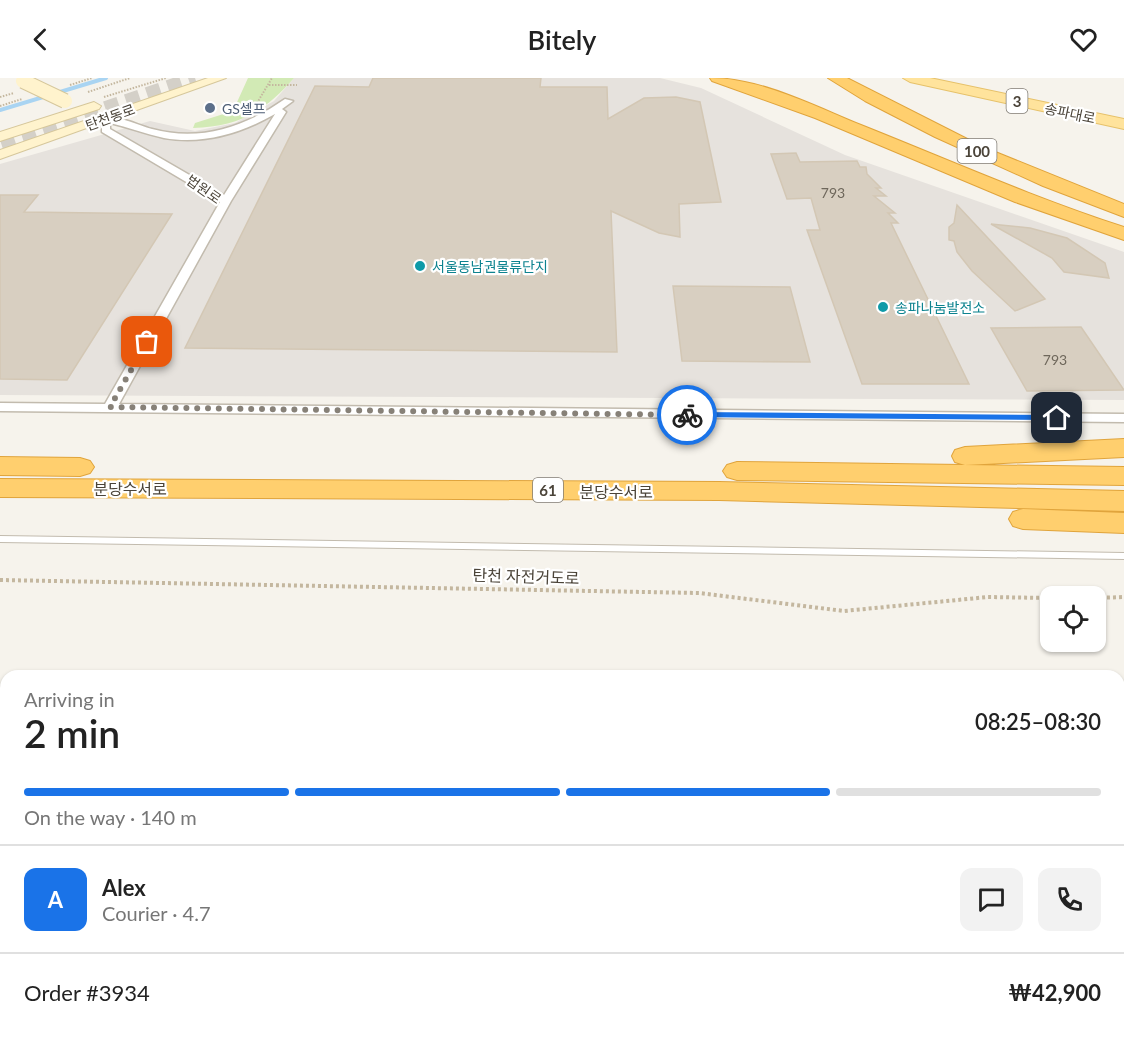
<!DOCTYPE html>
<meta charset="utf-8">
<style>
body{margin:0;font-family:Lato,"Noto Sans KR",sans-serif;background:#f2f2f2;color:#222;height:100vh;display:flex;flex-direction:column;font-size:22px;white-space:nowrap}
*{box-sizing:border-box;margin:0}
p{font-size:20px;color:#767676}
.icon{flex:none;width:33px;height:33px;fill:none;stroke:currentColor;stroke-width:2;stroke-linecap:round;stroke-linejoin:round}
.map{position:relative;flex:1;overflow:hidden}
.panel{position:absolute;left:0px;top:592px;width:1125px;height:374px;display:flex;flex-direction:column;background:#fff;border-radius:18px 18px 0 0;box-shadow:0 2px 4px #0004}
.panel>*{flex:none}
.fabs{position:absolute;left:1040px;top:508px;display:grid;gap:12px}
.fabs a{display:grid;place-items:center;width:66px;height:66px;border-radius:12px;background:#fff;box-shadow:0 2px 4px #0004;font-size:30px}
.pin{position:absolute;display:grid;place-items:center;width:51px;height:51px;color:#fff;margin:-26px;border-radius:12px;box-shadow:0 3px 9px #0006}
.courier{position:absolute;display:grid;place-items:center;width:60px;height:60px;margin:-30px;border:4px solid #1a73e8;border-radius:50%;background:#fff;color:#222;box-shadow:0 2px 8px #0007}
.overview em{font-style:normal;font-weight:600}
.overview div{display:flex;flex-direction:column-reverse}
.overview{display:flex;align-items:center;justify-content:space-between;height:102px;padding:0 24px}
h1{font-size:39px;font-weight:600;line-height:45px}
.bar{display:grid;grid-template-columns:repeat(4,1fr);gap:9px 6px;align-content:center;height:72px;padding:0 24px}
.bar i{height:8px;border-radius:4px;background:#e0e0e0}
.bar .selected{background:#1a73e8}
.bar p{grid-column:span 4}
.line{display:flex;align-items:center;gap:15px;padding:0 24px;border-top:2px solid #e0e0e0}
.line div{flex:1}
.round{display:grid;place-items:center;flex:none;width:63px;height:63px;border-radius:12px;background:#f2f2f2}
header{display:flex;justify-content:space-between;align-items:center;height:78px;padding:0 24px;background:#fff;font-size:27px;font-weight:600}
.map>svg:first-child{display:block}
.industrial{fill:#e6e2dd}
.green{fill:#d2eab5}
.water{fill:#a9d4f2}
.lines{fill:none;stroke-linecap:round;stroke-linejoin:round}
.stream{stroke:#a9d4f2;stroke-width:4}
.building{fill:#d8cfc1;stroke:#d3c7b4;stroke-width:1.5}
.secondary-tunnel{stroke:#d4d0c8;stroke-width:14;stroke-dasharray:14 8;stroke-linecap:butt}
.lane-casing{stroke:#c2bbae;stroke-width:2}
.street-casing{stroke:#c2bbae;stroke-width:3}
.secondary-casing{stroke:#d6c79b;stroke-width:2}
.primary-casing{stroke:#e6c16a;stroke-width:2}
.highway-casing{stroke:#e0a43c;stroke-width:2}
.path-far1{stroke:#c4b79f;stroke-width:2;stroke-dasharray:1.5 1.5;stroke-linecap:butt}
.path{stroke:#c4b79f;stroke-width:4;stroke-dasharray:3 3;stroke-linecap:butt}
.lane{fill:#fff;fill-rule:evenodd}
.street{fill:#fff;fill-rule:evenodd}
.secondary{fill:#fff3cd;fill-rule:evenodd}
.primary{fill:#ffe39c;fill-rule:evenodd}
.highway{fill:#ffcf6e;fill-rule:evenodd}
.secondary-bridge-casing{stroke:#d6c79b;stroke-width:16;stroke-linecap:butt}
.secondary-bridge{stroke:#fff3cd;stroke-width:14}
.route{fill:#1a73e8}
.done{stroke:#878178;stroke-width:6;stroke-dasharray:0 10.8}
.service-dot{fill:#5c6f8a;stroke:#fff;stroke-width:2}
.culture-dot{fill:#0f9aa8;stroke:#fff;stroke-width:2}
.labels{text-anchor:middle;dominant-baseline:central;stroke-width:4.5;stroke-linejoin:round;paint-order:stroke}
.far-service-label{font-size:14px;fill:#4e5e75;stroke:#fff;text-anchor:start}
.far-street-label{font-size:14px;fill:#4b4439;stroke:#fff}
.number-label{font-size:14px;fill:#6e675b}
.far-culture-label{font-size:14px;fill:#0d838f;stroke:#fff;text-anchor:start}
.shield{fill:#fff;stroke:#817c74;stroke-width:1.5}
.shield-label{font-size:15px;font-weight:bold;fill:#4b4439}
.street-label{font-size:16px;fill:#4b4439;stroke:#fff}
</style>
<header><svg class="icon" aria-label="back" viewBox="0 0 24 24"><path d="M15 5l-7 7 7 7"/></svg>Bitely<svg class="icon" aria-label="heart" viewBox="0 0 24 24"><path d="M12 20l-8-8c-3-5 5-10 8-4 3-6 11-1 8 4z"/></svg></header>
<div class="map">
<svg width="1124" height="965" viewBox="0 0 1124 965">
<rect width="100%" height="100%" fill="#f6f3ec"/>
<path class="industrial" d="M294,0H660L701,10L845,77L1124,174V322L0,317V86L150,43L195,53L235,45L274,23Z"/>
<path class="green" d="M248,0H294C265,33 239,49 193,50L195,45L233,33Z"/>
<path class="water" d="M0,715H6V960H1119V722H1124V965H0Z"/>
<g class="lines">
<path class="stream" d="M0,32L106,0"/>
</g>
<path class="building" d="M373,0H541L540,9H607L608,41L644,20L676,19L700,24L721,124L679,126L680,159L659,155L611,133L617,274L185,270L315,8L369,9Z
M796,75L800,84L857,83L860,89H866L867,96L881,110H876L886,118H874L895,135H888L898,145H891L969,306H862L807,152H820L811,120L787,121L771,76Z
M0,117H38L24,134L172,136L67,302L0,301Z
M957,127L1045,221L1015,233L972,193L957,174L954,163L949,162V149L954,145Z
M991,146L1030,150L1067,160L1105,185L1109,200L1064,194L1052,180Z
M673,208L790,209L810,284L682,283Z
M1081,249L1124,312L1027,313L991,250Z"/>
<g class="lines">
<path class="secondary-tunnel" d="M1,65L195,0"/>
<g class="lane-casing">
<path id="lane" d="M0,458L1124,475V481L0,464Z"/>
</g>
<g class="street-casing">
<path id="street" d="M285,21L293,23L282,31L286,34L231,123L119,326L1124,336V344L0,333V325L105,326L220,124L102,54V39C118,37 137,47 152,51C200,64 245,49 285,21ZM275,36L224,117L110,51V45C128,49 145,56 164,60C203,67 242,55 275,36Z"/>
</g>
<g class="secondary-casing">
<path id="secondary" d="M208,0H226L0,81V72Z
M94,24L101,28L99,31L0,63V54Z"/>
</g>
<g class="primary-casing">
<path id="primary" d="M903,0H930L1124,41V51L910,4Z"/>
</g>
<g class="highway-casing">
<path id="highway" d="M710,0C761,0 814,28 861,47C949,82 1034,120 1124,149V162L1015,124L815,40L712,3Z
M828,0H847L983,69L1124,126V139L1043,108L935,59L865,23Z
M1124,361V379L965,387L955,384L952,378L955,372L965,369Z
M0,379L80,380L90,383L94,389L90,395L80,398L0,397Z
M737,384L1124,389V407L737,402L727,399L723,393L727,387Z
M0,401L719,404L1124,413V433L719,422L0,419Z
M1023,431L1124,435V455L1023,451L1013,448L1009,441L1013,434Z"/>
</g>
<path class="path-far1" d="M70,7L92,0
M269,7H297
M88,14L130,0
M0,19L14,15
M104,19L166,0
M257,25L272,0
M0,28L22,21"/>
<path class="path" d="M0,502L699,515L844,533L988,519L1050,520
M1095,520L1124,519"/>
<use href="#lane" class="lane"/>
<use href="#street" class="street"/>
<use href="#secondary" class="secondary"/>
<use href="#primary" class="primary"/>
<use href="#highway" class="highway"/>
<g class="secondary-bridge-casing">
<path id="secondary-bridge" d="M23,3L65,23"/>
</g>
<use href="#secondary-bridge" class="secondary-bridge"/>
</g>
<path class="route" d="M687,334L1057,337L1061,340L1057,342L684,339Z"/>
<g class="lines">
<path class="done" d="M147,264L110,329L687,337"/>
</g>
<circle class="service-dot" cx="210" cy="30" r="6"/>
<g class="culture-dot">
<circle cx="420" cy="188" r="6"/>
<circle cx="883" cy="229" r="6"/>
</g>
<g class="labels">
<g class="far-service-label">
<text x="222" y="30">GS셀프</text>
</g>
<g class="far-street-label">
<text transform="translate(1070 35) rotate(12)">송파대로</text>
<text transform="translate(110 39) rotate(-20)">탄천동로</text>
<text transform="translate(204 111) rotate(35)">법원로</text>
</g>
<g class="number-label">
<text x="833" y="114">793</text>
<text x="1055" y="281">793</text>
</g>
<g class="far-culture-label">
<text x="432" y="188">서울동남권물류단지</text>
<text x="895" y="229">송파나눔발전소</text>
</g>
<g class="shield">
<rect x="1006.5" y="11" width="21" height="24" rx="4.5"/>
<rect x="957.5" y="61" width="39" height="24" rx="4.5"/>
<rect x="533" y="400" width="30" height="24" rx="4.5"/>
</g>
<g class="shield-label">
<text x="1017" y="23">3</text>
<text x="977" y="73">100</text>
<text x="548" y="412">61</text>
</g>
<g class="street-label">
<text x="130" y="410">분당수서로</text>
<text x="616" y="413">분당수서로</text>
<text transform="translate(526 498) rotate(2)">탄천 자전거도로</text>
</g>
</g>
</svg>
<div class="fabs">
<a><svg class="icon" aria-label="locate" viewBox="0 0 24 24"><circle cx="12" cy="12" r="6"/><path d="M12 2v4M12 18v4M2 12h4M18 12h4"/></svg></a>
</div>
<div class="pin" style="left:147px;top:264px;background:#ea580c"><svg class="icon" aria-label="bag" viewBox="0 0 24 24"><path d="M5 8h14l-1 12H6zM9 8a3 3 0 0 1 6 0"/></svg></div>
<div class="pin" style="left:1057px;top:340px;background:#1f2937"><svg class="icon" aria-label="home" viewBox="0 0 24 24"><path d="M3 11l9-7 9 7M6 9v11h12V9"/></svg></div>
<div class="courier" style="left:687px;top:337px"><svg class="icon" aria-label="bike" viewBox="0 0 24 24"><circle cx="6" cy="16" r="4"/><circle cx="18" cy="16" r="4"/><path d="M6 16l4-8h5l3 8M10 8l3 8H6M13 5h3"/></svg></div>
<section class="panel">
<div class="overview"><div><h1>2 min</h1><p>Arriving in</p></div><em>08:25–08:30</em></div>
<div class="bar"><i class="selected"></i><i class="selected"></i><i class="selected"></i><i></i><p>On the way · 140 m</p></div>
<div class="line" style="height:108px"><b class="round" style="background:#1a73e8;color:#fff">A</b><div><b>Alex</b><p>Courier · 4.7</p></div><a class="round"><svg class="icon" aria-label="chat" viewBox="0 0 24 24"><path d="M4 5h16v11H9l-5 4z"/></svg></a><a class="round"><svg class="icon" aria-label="phone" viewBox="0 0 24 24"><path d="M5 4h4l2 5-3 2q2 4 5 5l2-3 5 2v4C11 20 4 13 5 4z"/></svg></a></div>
<div class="line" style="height:78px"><div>Order #3934</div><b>₩42,900</b></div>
</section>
</div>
